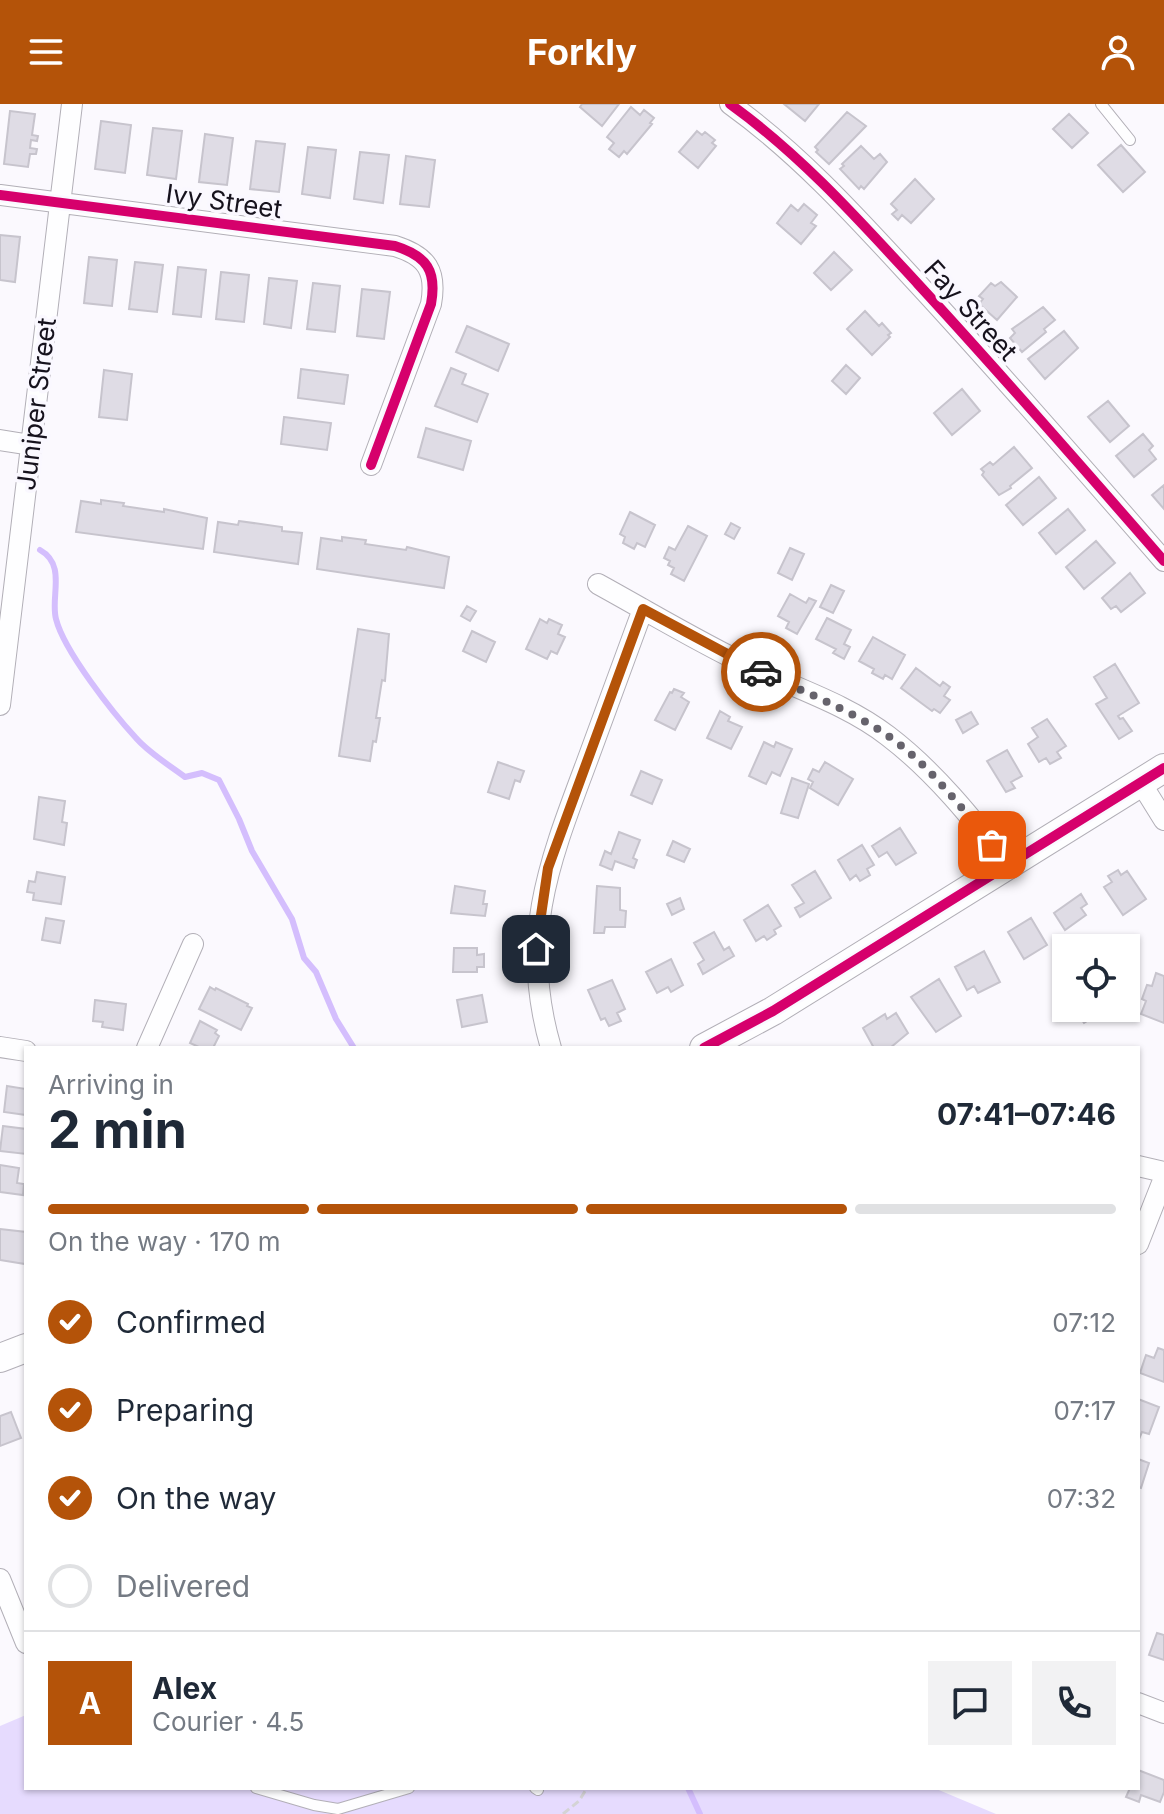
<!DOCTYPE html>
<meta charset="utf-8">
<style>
body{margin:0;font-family:Inter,sans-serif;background:#f2f2f3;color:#1f2937;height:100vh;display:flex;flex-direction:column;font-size:30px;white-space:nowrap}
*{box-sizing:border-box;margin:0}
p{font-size:26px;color:#747a83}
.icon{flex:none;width:44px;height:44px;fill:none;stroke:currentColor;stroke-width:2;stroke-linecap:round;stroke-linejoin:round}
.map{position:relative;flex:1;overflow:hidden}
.details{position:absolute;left:24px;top:942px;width:1116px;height:744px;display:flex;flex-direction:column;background:#fff;border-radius:0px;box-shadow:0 2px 6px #0004}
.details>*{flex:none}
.controls{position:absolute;left:1052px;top:830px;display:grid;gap:16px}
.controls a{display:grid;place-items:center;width:88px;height:88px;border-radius:0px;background:#fff;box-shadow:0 2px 6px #0004;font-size:40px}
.pin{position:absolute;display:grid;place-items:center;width:68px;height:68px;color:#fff;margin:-34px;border-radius:16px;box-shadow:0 4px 12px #0006}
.courier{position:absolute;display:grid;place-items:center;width:80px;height:80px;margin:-40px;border:6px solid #b45309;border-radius:50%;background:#fff;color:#222;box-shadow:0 2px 10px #0007}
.overview em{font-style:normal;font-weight:700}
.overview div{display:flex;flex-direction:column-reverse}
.overview{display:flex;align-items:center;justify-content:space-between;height:136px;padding:0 24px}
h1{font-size:52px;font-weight:700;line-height:60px}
.bar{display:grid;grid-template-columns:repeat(4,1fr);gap:12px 8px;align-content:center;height:96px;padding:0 24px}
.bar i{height:10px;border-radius:6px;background:#e0e1e3}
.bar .active{background:#b45309}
.bar p{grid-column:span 4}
.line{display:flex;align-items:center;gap:20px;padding:0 24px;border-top:2px solid #e0e1e3}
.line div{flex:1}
.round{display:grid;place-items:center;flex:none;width:84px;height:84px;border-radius:0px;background:#f2f2f3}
ol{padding:0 24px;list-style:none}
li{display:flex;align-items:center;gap:24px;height:88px}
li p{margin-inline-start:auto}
li .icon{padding:8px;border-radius:50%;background:#b45309;color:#fff;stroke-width:4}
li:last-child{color:#747a83}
li i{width:44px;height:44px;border:4px solid #e0e1e3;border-radius:50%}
header{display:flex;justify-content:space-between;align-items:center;height:104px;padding:0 24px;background:#b45309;color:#fff;font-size:36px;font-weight:700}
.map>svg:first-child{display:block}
.green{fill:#e6dbfe}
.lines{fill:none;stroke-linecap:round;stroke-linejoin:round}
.stream{stroke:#d4befd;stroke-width:6}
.building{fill:#dfdce5;stroke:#c7c4cd;stroke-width:2}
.lane-casing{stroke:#b2afb7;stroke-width:12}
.street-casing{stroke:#b2afb7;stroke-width:22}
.secondary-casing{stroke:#b2afb7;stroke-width:30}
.path{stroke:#d4d3d5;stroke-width:3;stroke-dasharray:8 4;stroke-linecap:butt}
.lane{stroke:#fefeff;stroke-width:10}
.street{stroke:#fefeff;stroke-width:20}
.secondary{stroke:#fefeff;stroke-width:28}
.cycleway-casing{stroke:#faf8ff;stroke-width:15}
.cycleway{stroke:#d6006c;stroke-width:10}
.done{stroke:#66636c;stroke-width:8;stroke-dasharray:0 14.4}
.route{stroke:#b45309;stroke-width:10}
.labels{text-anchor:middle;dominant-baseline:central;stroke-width:7;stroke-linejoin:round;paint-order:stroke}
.street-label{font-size:26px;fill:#16121d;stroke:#faf8ff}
</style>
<header><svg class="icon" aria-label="menu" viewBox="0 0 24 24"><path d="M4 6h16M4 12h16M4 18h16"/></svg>Forkly<svg class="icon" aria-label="person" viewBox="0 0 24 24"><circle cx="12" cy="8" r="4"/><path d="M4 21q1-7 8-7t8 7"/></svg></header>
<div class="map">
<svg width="1164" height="1710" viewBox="0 0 1164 1710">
<rect width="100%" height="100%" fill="#fbf9fe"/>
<path class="green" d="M26,1611V1684H934L996,1710H0V1622Z"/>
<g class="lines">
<path class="stream" d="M40,446C67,461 50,493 56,515C64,547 113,609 136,634C149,649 169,661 185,673L202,669L219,676L239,715L252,747L292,815L304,854L316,868L336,915L354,944
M688,1684L700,1710"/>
</g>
<path class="building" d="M582,0H619L602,22L580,3Z
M784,0H819L805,17Z
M631,3L640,11L644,6L654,14L650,19L652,20L627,50L624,47L619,53L609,45L614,39L607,33Z
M10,7L35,10L32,31L38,32L37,37L31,36L30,44L37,45L36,50H30L28,63L4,60Z
M847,8L866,22L829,60L816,48L818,46L815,43Z
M1069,10L1088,29L1072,44L1053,25Z
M101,17L131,21L125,69L95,65Z
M153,24L182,27L176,75L147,71Z
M697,27L702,31L705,28L715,36L712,39L716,42L698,64L679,48Z
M205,30L233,34L227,81L199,78Z
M256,37L285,40L279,88L250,85Z
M1121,41L1145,68L1123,88L1098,61Z
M861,42L874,55L880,50L887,58L864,85L861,82L859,85L840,65L844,62L842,60Z
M308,43L336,46L330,94L302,90Z
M360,48L389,51L383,99L354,95Z
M406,52L435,56L429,103L400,100Z
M915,75L934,95L911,119L902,111L898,116L892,110L897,106L891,100Z
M804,100L817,111L811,119L816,122L801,140L777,119L791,101L798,107Z
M0,131L20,133L15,178L0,176Z
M834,148L852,166L831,186L814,169Z
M89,153L117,156L112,202L84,199Z
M135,158L163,161L157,208L129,205Z
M178,163L206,166L201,213L173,210Z
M221,168L249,171L244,218L216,215Z
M269,174L297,177L291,224L264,220Z
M1001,178L1017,193L997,216L979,200L983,195L979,192L991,179L995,182Z
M313,179L340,182L335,228L307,225Z
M362,185L390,188L384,235L357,232Z
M1043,203L1055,216L1044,225L1046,228L1022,248L1010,234L1015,229L1012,225Z
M865,207L879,222L882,219L891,229L888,231L890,233L872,251L847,225Z
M467,222L509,240L498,267L456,248Z
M1064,227L1078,244L1045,275L1028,255Z
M846,261L860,274L846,290L832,277Z
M451,264L466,270L462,280L488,290L477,318L435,302Z
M301,265L348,271L344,300L298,294Z
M104,266L132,270L127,316L99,313Z
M962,285L980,307L952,331L934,309Z
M1108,297L1129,322L1110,338L1088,313Z
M284,313L331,319L327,346L281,340Z
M426,324L471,337L463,366L418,353Z
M1143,330L1153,342L1149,346L1156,355L1134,373L1116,352Z
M1014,343L1032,364L1010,382L1011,384L999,391L982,371L984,368L981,365L990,358L993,361Z
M1039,373L1056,394L1023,421L1006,401Z
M1164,381V405L1152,391Z
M101,396L124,399L123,402L164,408V405L207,414L203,445L76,428L81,397L101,400Z
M1068,405L1085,426L1056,450L1039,429Z
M630,408L655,421L645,443L637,439L634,445L623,439L625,433L620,430Z
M239,417L282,423V427L302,429L298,460L214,448L218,418L238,421Z
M731,419L740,424L734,435L725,430Z
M688,422L707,432L684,477L671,470L674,464L668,461L670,457L664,454L669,443L675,446Z
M342,433L366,436L365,440L406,446L407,443L449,453L444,484L317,465L321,434L342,437Z
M1096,437L1115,459L1084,485L1066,463Z
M790,444L804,450L792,476L778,469Z
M1130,469L1145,489L1121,508L1116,502L1111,505L1102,494Z
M831,481L844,487L833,509L820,503Z
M790,490L806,499L809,494L816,497L797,530L786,524L789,518L778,512Z
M467,502L476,507L470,517L461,512Z
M827,514L851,526L844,540L850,543L844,555L833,549L836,545L816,535Z
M540,515L547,519L549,515L562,521L558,530L565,533L557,550L551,547L547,555L526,545Z
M358,525L389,530L385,577L382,576L376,614H380L376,638L373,637L370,657L339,652Z
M472,527L495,538L486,558L463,547Z
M873,533L905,551L892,575L885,571L883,575L872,569L874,565L859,557Z
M1115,560L1139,599L1118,612L1120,615L1123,614L1132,627L1119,635L1096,600L1107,594L1094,573Z
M916,564L940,582L943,578L950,583L944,592L950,596L940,609L934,605L932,607L901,584Z
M674,585L684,589L681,593L689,598L675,626L655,616L670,588L672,589Z
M720,607L730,613L728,617L742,623L731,645L707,634Z
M971,608L978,620L963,629L956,616Z
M1047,615L1066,642L1057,648L1061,654L1050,660L1046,654L1039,658L1028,640L1038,633L1032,624Z
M764,638L774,643L776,638L792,645L780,672L772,668L766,680L749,672Z
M1007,646L1022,672L1011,678L1015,684L1006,688L987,657Z
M498,658L524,667L520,678L515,676L509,695L488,688Z
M825,658L853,675L838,701L810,684L813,678L808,675L813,665L819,668Z
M641,667L662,676L652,700L631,691Z
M792,674L809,680L798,714L781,709Z
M39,693L65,697L62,718L67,719L64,741L34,735Z
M900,724L916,749L896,761L887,748L879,753L872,742Z
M619,728L640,736L633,754L637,756L634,764L615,757L612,766L600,761L605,747L611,750Z
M673,737L690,745L684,758L667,751Z
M862,741L874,761L867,765L870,771L860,777L856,771L850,776L838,756Z
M1118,766L1121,771L1127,767L1146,795L1123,811L1104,783L1112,778L1108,772Z
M815,767L831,794L800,813L795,804L804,799L792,781Z
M37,768L65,773L61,800L33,796L34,789L27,788L29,777L35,778Z
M455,782L485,787L483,800H487L485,812L451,809Z
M597,782L620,784V806L626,807L625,823H605L604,829H594Z
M1081,790L1087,800L1081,804L1086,811L1065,826L1054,809Z
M680,794L684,805L672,811L667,800Z
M768,801L781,822L774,826L776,830L767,836L764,832L756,837L744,816Z
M46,814L64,817L60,839L42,836Z
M1031,814L1047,841L1024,855L1008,828Z
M714,828L724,846L729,843L734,852L703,870L698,860L704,856L694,839Z
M454,844H477V851L484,850V863H477V868H453Z
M984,847L1000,878L978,889L974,882L967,886L955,863Z
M671,855L683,881L671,888L668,883L657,889L646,868Z
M1156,869L1164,872V919L1141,910L1146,897L1142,895L1147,881L1152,882Z
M939,875L961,912L936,928L911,893Z
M612,876L625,905L617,909L621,917L609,922L605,914L601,916L588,886Z
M210,883L215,886L216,884L248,900L247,902L252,904L241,926L199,905Z
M482,891L487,918L462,923L457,896Z
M95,896L126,900L123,926L102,923L103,918L93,917Z
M1080,904H1089L1095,912L1084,919L1076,907Z
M896,909L908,929L890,944H874L863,924L885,910L887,915Z
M200,917L217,926L215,929L219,932L213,944H201L190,939Z
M7,982L26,985V1011L4,1008Z
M3,1022L26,1025V1050L0,1047Z
M0,1061L19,1064L17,1079L24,1080L23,1091L0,1088Z
M0,1125L26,1128L25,1160L0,1156Z
M1158,1244L1164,1246V1278L1140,1269L1146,1251L1154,1254Z
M1138,1295L1159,1303L1149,1330L1142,1328L1139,1335Z
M11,1308L21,1334L0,1342V1312Z
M1138,1355L1149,1359L1141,1384L1138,1383Z
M1157,1529L1164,1531V1556L1149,1551Z
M1138,1666L1164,1676V1688L1160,1698L1141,1691L1139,1698L1126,1693L1130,1684H1138Z"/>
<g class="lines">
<g class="lane-casing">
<path id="lane" d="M1101,0L1130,36
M256,1684L314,1701L338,1705L409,1684
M535,1684L538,1686"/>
</g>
<g class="street-casing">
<path id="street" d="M730,0C801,51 859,116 918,180C1002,271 1083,364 1164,457
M0,91L395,142C427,152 437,167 431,200L371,361
M0,336L31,341
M598,480C649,508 700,539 753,564C798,585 848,601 888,632C934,667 973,715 1008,761
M0,601L72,0
M1141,679L1164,716
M0,943L26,947
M147,944L193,840
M551,944C519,835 548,761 586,660C605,608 624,556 643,505
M1138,1062L1164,1068
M1138,1140L1164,1074
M0,1475L26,1539
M1138,1599L1164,1609"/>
</g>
<g class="secondary-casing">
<path id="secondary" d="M704,944L773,907L1164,664
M0,1254L26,1244"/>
</g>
<path class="path" d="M563,1710L579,1697L587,1684"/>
<use href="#lane" class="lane"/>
<use href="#street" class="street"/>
<use href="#secondary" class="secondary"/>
<g class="cycleway-casing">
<path id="cycleway" d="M730,0C801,51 859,116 918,180C1002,271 1083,364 1164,457
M0,91L395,142C427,152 437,167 431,200L371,361
M704,944L773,907L1164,664"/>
</g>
<use href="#cycleway" class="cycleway"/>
</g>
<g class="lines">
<path class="done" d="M761,568C803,587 845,604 884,629C925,656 961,703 992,741"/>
<path class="route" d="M536,845L548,764L643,505L761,568"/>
</g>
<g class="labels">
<g class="street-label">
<text transform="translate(224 97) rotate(8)">Ivy Street</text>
<text transform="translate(971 206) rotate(48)">Fay Street</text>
<text transform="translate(36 300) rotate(-83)">Juniper Street</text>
</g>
</g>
</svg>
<div class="controls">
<a><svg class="icon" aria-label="locate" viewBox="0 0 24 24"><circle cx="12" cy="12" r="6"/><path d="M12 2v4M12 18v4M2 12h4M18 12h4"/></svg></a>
</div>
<div class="pin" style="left:992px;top:741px;background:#ea580c"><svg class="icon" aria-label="bag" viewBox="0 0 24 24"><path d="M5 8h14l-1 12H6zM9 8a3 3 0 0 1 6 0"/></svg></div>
<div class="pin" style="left:536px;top:845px;background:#1f2937"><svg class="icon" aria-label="home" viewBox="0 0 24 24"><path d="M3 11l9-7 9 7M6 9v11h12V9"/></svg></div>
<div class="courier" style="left:761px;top:568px"><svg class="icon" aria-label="car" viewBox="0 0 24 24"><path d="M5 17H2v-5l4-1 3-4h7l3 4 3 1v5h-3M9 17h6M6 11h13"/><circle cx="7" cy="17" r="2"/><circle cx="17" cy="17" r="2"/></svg></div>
<section class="details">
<div class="overview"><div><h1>2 min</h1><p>Arriving in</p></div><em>07:41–07:46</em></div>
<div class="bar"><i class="active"></i><i class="active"></i><i class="active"></i><i></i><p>On the way · 170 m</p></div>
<ol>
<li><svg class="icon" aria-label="check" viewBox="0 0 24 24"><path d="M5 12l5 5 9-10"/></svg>Confirmed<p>07:12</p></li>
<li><svg class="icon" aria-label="check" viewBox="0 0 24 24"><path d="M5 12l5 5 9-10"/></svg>Preparing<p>07:17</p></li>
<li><svg class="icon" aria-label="check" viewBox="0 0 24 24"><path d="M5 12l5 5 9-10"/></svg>On the way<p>07:32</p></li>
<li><i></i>Delivered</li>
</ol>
<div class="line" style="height:144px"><b class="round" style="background:#b45309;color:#fff">A</b><div><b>Alex</b><p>Courier · 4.5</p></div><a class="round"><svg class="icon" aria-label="chat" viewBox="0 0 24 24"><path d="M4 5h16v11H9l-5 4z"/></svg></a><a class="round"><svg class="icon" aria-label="phone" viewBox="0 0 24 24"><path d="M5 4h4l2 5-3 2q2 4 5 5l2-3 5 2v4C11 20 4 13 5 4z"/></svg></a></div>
</section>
</div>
